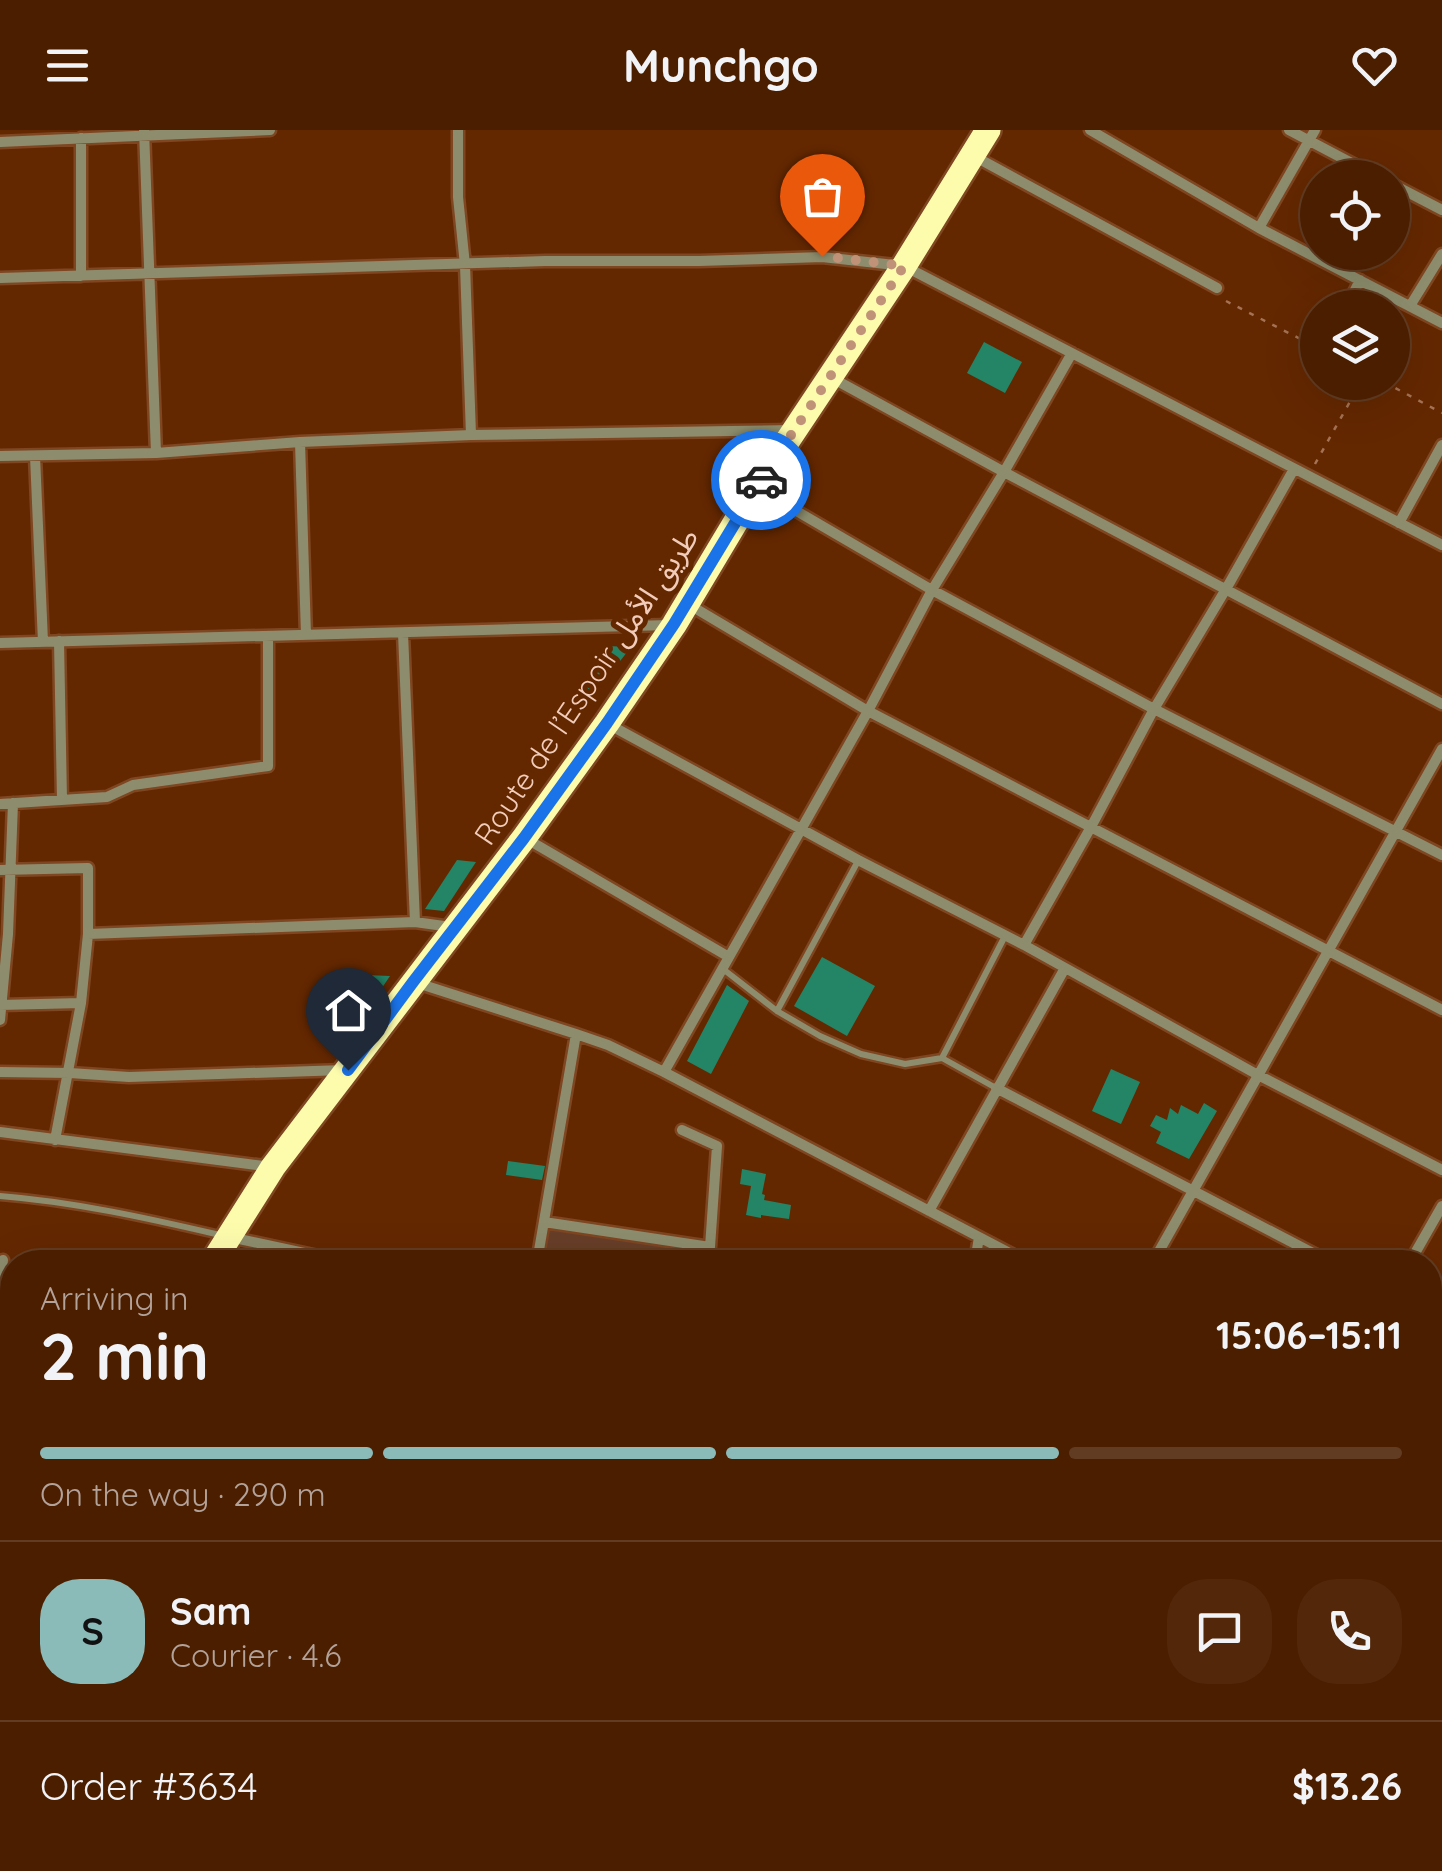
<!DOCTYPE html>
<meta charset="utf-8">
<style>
body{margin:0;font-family:Quicksand,"Noto Sans Arabic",sans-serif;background:#52270a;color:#f1f3f6;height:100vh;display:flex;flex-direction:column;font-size:38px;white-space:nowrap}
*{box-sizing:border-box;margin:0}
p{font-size:32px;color:#b2a299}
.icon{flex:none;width:55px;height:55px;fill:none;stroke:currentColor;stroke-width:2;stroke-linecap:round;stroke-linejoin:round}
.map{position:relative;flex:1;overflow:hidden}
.panel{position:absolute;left:0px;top:1120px;width:1442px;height:622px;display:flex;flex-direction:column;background:#4b1e00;border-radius:40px 40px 0 0;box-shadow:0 10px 40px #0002,0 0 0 2px #623c22}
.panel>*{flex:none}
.buttons{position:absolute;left:1300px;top:30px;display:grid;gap:20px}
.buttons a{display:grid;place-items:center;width:110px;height:110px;border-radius:50%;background:#4b1e00;box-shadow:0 10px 40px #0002,0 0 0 2px #623c22;font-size:50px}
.pin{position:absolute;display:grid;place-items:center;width:85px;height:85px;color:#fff;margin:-102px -42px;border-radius:50% 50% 50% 0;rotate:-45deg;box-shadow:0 0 10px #0007}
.pin .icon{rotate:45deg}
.courier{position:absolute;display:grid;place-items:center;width:100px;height:100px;margin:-50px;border:8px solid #1a73e8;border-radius:50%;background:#fff;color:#222;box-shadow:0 2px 12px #0007}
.overview em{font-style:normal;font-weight:800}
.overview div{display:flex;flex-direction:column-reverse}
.overview{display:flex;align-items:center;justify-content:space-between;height:170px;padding:0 40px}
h1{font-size:65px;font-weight:800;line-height:75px}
.bar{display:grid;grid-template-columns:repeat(4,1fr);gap:15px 10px;align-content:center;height:120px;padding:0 40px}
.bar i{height:12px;border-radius:8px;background:#623c22}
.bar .active{background:#8bbbb9}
.bar p{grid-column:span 4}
.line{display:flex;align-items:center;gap:25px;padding:0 40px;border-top:2px solid #623c22}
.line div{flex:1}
.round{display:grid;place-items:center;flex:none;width:105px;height:105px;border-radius:40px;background:#52270a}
header{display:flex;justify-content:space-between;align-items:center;height:130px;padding:0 40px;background:#4b1e00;font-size:45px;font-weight:800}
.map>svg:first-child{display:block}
.green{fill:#673e28}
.building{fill:#248466}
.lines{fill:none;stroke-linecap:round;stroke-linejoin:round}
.lane-casing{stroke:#7e4621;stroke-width:11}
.street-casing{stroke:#7e4621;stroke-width:15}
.highway-casing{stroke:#7e4621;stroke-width:30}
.path{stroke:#a47254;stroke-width:2.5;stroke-dasharray:5 8;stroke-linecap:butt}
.lane{stroke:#8d8d6e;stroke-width:6}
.street{stroke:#8d8d6e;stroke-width:10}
.highway{stroke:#fdfcad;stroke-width:25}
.done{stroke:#c09379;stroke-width:10;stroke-dasharray:0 18}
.route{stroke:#1a73e8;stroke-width:12}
.labels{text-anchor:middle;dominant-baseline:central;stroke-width:10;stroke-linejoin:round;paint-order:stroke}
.street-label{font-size:30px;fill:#f2ccba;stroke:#642800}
</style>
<header><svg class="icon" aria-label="menu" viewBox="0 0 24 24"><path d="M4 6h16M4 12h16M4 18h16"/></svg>Munchgo<svg class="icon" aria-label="heart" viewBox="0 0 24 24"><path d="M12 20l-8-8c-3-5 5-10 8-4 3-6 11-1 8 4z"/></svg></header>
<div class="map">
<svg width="1442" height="1741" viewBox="0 0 1442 1741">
<rect width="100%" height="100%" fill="#642800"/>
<path class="green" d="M549,1100L792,1132H545Z"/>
<path class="building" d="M984,212L1022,232L1005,263L967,243Z
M607,516L631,517L593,566L576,567L583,550Z
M457,730L476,732L444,781L425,779Z
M822,827L875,856L847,906L794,876Z
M366,845L390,846L363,886L340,884Z
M727,855L749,871L711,944L687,931Z
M1111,939L1140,952L1121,994L1092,981Z
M1204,973L1217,981L1189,1029L1156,1013L1161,1002L1150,996L1156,985L1167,990L1170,978L1178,984L1181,975L1198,984Z
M508,1031L545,1036L542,1050L506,1045Z
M742,1039L766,1044L762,1064L765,1065L764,1070L791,1075L789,1089L761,1085V1088L746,1085L751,1056L740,1054Z
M0,1441L12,1443V1478L0,1476Z"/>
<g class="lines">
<g class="lane-casing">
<path id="lane" d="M723,839L777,881L820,906L861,924L905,934L942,928L996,958
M777,881L858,731
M942,928L1005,806
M0,1066C75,1072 147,1088 220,1105"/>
</g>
<g class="street-casing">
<path id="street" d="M144,0L156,323
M458,0V67L465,135L471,305
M1090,0L1259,98L1442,193
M1289,0L1380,48
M81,8V146
M0,12L270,0
M972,25L1217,158
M1392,54L1442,80
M1259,98L1315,0
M0,148L545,131H699L822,127L904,136L1442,415
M1410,176L1442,124
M1346,178L1360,150
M832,248L1004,342L1442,574
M300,312L306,505
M0,326L156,323L300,312L471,305L793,300
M35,326L43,512
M757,358L932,460L1154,579L1442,725
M1399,393L1442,315
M688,474L868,581L1442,880
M403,503L415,792
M59,511L62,670
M0,513L669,495
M608,594L858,730L1024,815L1258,945L1442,1040
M0,674L107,667L133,655L268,636V506
M525,708L729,827
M0,740L88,738V804L81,873L55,1010
M88,804L415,792L451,797
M1024,815L1091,697L1154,579L1226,459L1294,339
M414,852L576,904L608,915L664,942L1027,1132
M0,875L81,873
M0,890L8,804L13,673
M0,942L70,943L129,947L344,940
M664,942L868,581L932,460L1004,342L1072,223
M996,958L1330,1132
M0,1002L272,1037
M929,1081L1065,838
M544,1092L710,1117L717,1016L682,1000
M230,1107L346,1132
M537,1132L576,904
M975,1132L979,1107
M1153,1132L1442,619
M1410,1132L1442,1076
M0,1154L3,1130
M1430,1183L1442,1189
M1430,1343L1442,1349
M1430,1413L1442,1418
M0,1520L12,1522
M1430,1573L1442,1574
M0,1598L12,1600
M0,1685L12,1687
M1430,1721L1442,1723
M339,1730L413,1741
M908,1730L972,1741
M18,1741L19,1730
M117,1741L119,1730
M219,1741L221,1730
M313,1741L315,1730
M502,1741L504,1730
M609,1741L611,1730
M736,1741L738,1730
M889,1741L892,1730"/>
</g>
<g class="highway-casing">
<path id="highway" d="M213,1132L273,1037L524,708L607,593L674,495L756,358L904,136L988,0
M0,1367L12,1361"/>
</g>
<path class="path" d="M1226,171L1318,218
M1384,252L1442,283
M1315,334L1361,252"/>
<use href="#lane" class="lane"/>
<use href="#street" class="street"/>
<use href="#highway" class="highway"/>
</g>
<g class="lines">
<path class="done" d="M761,350L904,136L822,126"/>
<path class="route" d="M348,940L413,852L524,708L607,593L674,494L761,350"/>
</g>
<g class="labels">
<g class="street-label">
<text transform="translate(586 556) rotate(-56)">Route de l’Espoir طريق الأمل</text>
</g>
</g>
</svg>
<div class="buttons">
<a><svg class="icon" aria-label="locate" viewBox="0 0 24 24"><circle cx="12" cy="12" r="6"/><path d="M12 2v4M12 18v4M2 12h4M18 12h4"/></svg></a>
<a><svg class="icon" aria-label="layers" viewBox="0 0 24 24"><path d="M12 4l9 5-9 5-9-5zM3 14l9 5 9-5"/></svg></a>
</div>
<div class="pin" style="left:822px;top:126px;background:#ea580c"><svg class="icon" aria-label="bag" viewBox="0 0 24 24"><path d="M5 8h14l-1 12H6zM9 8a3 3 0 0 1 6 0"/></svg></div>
<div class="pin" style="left:348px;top:940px;background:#1f2937"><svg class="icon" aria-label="home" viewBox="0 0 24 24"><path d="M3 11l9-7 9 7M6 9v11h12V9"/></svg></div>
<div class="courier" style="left:761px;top:350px"><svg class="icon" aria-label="car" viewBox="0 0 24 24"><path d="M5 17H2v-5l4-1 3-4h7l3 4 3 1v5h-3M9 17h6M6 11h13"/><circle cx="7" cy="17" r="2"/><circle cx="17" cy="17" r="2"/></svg></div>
<section class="panel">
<div class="overview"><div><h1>2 min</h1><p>Arriving in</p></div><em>15:06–15:11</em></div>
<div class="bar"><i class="active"></i><i class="active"></i><i class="active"></i><i></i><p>On the way · 290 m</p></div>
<div class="line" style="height:180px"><b class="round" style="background:#8bbbb9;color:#111">S</b><div><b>Sam</b><p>Courier · 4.6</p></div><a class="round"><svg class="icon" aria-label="chat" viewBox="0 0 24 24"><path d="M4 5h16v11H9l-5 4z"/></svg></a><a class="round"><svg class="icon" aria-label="phone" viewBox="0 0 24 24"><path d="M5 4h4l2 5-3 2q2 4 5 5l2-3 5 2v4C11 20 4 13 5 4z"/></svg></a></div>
<div class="line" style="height:130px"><div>Order #3634</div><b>$13.26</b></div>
</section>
</div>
